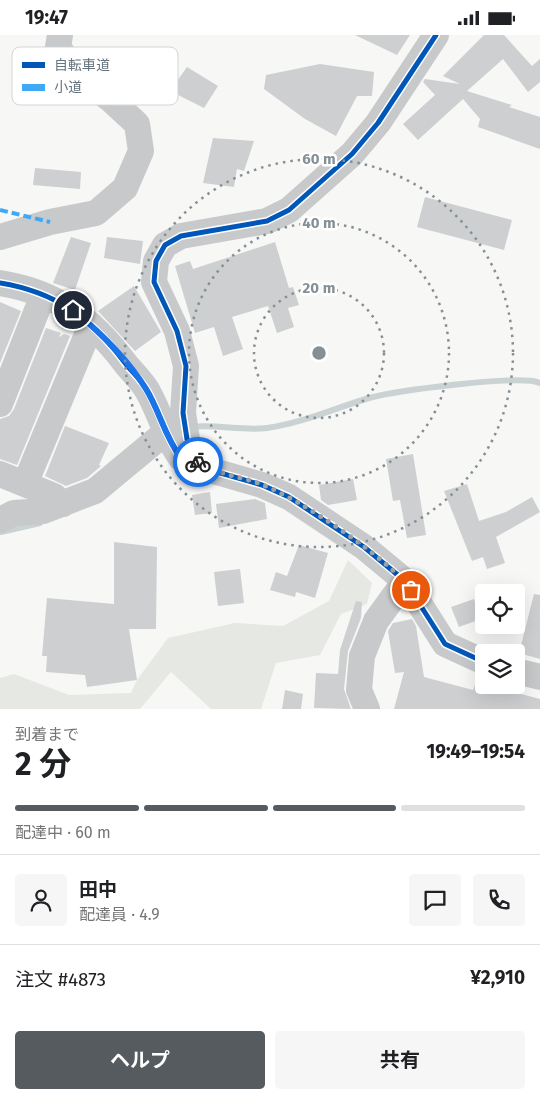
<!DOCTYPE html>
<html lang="ja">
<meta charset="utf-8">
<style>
body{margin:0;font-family:"Fira Sans","Noto Sans JP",sans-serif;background:#f6f6f6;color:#202124;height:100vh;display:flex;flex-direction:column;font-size:19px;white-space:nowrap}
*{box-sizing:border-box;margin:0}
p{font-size:16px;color:#757577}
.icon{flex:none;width:28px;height:28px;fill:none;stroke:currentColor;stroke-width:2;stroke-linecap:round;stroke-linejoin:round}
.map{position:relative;height:674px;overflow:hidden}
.drawer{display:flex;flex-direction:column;background:#fff;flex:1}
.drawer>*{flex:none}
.buttons{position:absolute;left:475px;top:549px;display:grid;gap:10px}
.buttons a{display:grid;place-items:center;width:50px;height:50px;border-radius:5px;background:#fff;box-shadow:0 5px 20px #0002;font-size:25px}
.pin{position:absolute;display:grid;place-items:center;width:42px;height:42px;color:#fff;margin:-21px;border:2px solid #fff;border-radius:50%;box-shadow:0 1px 5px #0007}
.courier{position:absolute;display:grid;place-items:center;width:50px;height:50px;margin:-25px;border:4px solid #1a73e8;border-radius:50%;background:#fff;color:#222;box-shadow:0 1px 6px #0007}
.overview em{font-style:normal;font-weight:700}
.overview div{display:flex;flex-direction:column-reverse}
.overview{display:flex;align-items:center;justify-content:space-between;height:85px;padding:0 15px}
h1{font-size:32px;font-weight:700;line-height:38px}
.bar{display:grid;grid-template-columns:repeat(4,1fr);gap:8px 5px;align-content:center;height:60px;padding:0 15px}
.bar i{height:6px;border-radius:4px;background:#e0e0e0}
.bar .selected{background:#565b5f}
.bar p{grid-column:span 4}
.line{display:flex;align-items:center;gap:12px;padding:0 15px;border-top:1px solid #e0e0e0}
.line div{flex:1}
.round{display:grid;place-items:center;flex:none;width:52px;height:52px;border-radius:5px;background:#f6f6f6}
.primary-button{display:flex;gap:10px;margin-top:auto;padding:10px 15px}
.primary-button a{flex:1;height:58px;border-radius:5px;background:#565b5f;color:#fff;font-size:20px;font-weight:700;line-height:58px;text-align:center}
.primary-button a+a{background:#f6f6f6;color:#202124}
.status{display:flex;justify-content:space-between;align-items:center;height:35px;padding:0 25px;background:#fff;direction:ltr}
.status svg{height:14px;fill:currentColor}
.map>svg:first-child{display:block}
.green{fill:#e6e8e4}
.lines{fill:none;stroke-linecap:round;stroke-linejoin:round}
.stream{stroke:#cad2d4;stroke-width:6}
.building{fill:#cdcfd0}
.minor{stroke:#c8c9ca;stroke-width:26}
.quiet{stroke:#3fa9f5;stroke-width:4;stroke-dasharray:8 4;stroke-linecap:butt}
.cycleway-casing{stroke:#fff;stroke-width:8}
.cycleway{stroke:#0057b8;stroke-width:5}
.done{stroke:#99a2a7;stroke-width:5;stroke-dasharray:0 9}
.route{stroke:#1a73e8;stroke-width:6}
.ring{fill:none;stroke:#859096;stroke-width:2.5;stroke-dasharray:2.5 5}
.key{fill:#fff;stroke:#d1d5d8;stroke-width:1}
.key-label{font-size:14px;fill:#66747d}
.centre{fill:#859096;stroke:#fff;stroke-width:2.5}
.ring-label{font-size:15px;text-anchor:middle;font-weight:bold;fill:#859096;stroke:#fff;stroke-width:5;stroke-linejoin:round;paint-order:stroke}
</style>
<div class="status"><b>19:47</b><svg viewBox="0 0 49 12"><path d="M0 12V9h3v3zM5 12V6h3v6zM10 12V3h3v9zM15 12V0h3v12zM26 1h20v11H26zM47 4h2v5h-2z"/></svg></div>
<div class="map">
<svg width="540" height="674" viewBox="0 0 540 674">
<rect width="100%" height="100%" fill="#f7f7f6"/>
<path class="green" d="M348,525L372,548L367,569L341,579L320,620L276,628L261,674H211L171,637L140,674H0V643L14,639L69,660L131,658L137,645L168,603L235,588L283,591L329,566Z"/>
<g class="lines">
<path class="stream" d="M190,392C216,389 242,396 267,393C303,388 335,373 369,363C395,356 519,339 540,348
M1,497L40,488"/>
</g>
<path class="building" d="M355,0H410L397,20Z
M484,0H504L532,31L540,24V47L528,57L503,24L467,56L512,70L509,72L540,82V114L478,92L480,84L463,64L418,105L403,89L435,60L423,47L425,44L460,49L443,41Z
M320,29L374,37L372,61H357L336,101L305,84L264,54L266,40Z
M187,32L218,51L204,73L170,56Z
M213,103L254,106L244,136L237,134L234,152L203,148Z
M35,133L81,137L80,154L33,150Z
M425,162L512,185L504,215L417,192Z
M71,202L91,208L75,255L53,248Z
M107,202L143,206L140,229L104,223Z
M275,207L289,253L293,252L299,270L288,273L294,292L277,298L268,271L232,282L243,314L223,321L214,292L195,298L175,231L190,226L193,234Z
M134,251L161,297L135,316L98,276Z
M0,267L21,276L0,328Z
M46,293L61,298L59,302L64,299L70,301L17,430L0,424V384L9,381L14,374Z
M65,391L109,408L99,430L101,431L87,443L66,451L45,441Z
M413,419L426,500L407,503L400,465L393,466L386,424Z
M353,444L357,465L328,470L321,465L319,450Z
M467,449L479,486L506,477L532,462L540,477L496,502L505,528L487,534L483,522L472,526L444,456Z
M210,457L212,478L195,480L192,460Z
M255,464L265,468L267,484L219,493L216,469Z
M114,507L157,512L156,594H129L137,645L87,652L85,640L46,637L47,621H42L47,563L114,569Z
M299,510L328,518L315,563L296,557L295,562L270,555L276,537L287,541Z
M240,534L244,568L218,571L214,537Z
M534,559L540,560V624L519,618Z
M474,564L481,584L459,592L451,572Z
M356,566L362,567L361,583L348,616L344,654L351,674L314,673L316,638L338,639L340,615Z
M412,584L416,591L424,642L473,655L476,647L540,664V674H394L404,637L395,638L388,596L393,588Z
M285,655L303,659L301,674H282Z"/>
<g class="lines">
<path class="minor" d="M0,202L50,187L96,178L125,153L141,116L137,89L110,64L79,41L58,12L60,0
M0,248C56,257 91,283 125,328C132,337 141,345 147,355C160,377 165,402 181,423L194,424L210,435L262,450L289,462L364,512L405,546L445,609L484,627
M0,369L43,260
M194,424L187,404L183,378L186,331L177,296L154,247L156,226L165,210L181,201L267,186L289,175L352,119L378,88L436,0
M0,439L54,461L63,469
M25,449L91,290
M0,485L14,478L43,476L95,456L166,397
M516,636L540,642
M367,674L359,655L362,621L376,586L405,546"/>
<path class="quiet" d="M0,175L50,187"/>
<g class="cycleway-casing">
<path id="cycleway" d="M0,248C56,257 91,283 125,328C132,337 141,345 147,355C160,377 165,402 181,423L194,424L210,435L262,450L289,462L364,512L405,546L445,609L484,627
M194,424L187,404L183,378L186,331L177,296L154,247L156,226L165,210L181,201L267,186L289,175L352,119L378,88L436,0"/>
</g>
<use href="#cycleway" class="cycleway"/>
</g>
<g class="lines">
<path class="done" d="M198,427C218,440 241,441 263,450C298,463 390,524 411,555"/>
<path class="route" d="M73,275C101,298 127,323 146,354C160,377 165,402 181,423L194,424L198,427"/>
</g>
<g class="ring">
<circle cx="319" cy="318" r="65"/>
<circle cx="319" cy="318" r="130"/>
<circle cx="319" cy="318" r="194"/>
</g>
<rect x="12" y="12" width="166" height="58" rx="8" class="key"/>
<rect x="22" y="27" width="23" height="6" fill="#0057b8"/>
<rect x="22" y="49" width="23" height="7" fill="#3fa9f5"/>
<g class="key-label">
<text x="54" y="35">自転車道</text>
<text x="54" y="57">小道</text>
</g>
<circle cx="319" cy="318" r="8" class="centre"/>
<g class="ring-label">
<text x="319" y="129">60 m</text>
<text x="319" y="193">40 m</text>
<text x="319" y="258">20 m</text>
</g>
</svg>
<div class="buttons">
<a><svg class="icon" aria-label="locate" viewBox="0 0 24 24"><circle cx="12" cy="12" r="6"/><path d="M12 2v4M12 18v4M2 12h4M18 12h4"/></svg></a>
<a><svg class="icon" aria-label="layers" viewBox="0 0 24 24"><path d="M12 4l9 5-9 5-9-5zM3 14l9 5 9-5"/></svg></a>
</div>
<div class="pin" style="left:411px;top:555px;background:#ea580c"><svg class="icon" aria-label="bag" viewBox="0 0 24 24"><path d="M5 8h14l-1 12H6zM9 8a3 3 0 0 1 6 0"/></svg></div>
<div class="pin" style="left:73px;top:275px;background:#1f2937"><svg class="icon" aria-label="home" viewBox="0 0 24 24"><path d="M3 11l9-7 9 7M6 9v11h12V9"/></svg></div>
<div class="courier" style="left:198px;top:427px"><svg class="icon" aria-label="bike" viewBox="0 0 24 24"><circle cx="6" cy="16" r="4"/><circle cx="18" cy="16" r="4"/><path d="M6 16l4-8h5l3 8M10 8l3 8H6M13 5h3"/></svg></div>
</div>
<section class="drawer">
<div class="overview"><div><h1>2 分</h1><p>到着まで</p></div><em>19:49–19:54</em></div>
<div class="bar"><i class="selected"></i><i class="selected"></i><i class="selected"></i><i></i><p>配達中 · 60 m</p></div>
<div class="line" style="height:90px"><a class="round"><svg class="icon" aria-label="person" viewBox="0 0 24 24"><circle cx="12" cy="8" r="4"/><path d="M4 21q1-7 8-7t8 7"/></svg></a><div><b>田中</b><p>配達員 · 4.9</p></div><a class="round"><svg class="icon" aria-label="chat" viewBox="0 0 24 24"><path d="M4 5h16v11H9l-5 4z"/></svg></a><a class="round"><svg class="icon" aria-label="phone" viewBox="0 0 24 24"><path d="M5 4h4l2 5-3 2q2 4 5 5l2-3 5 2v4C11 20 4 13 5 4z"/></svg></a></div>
<div class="line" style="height:65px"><div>注文 #4873</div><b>¥2,910</b></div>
<div class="primary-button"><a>ヘルプ</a><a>共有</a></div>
</section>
